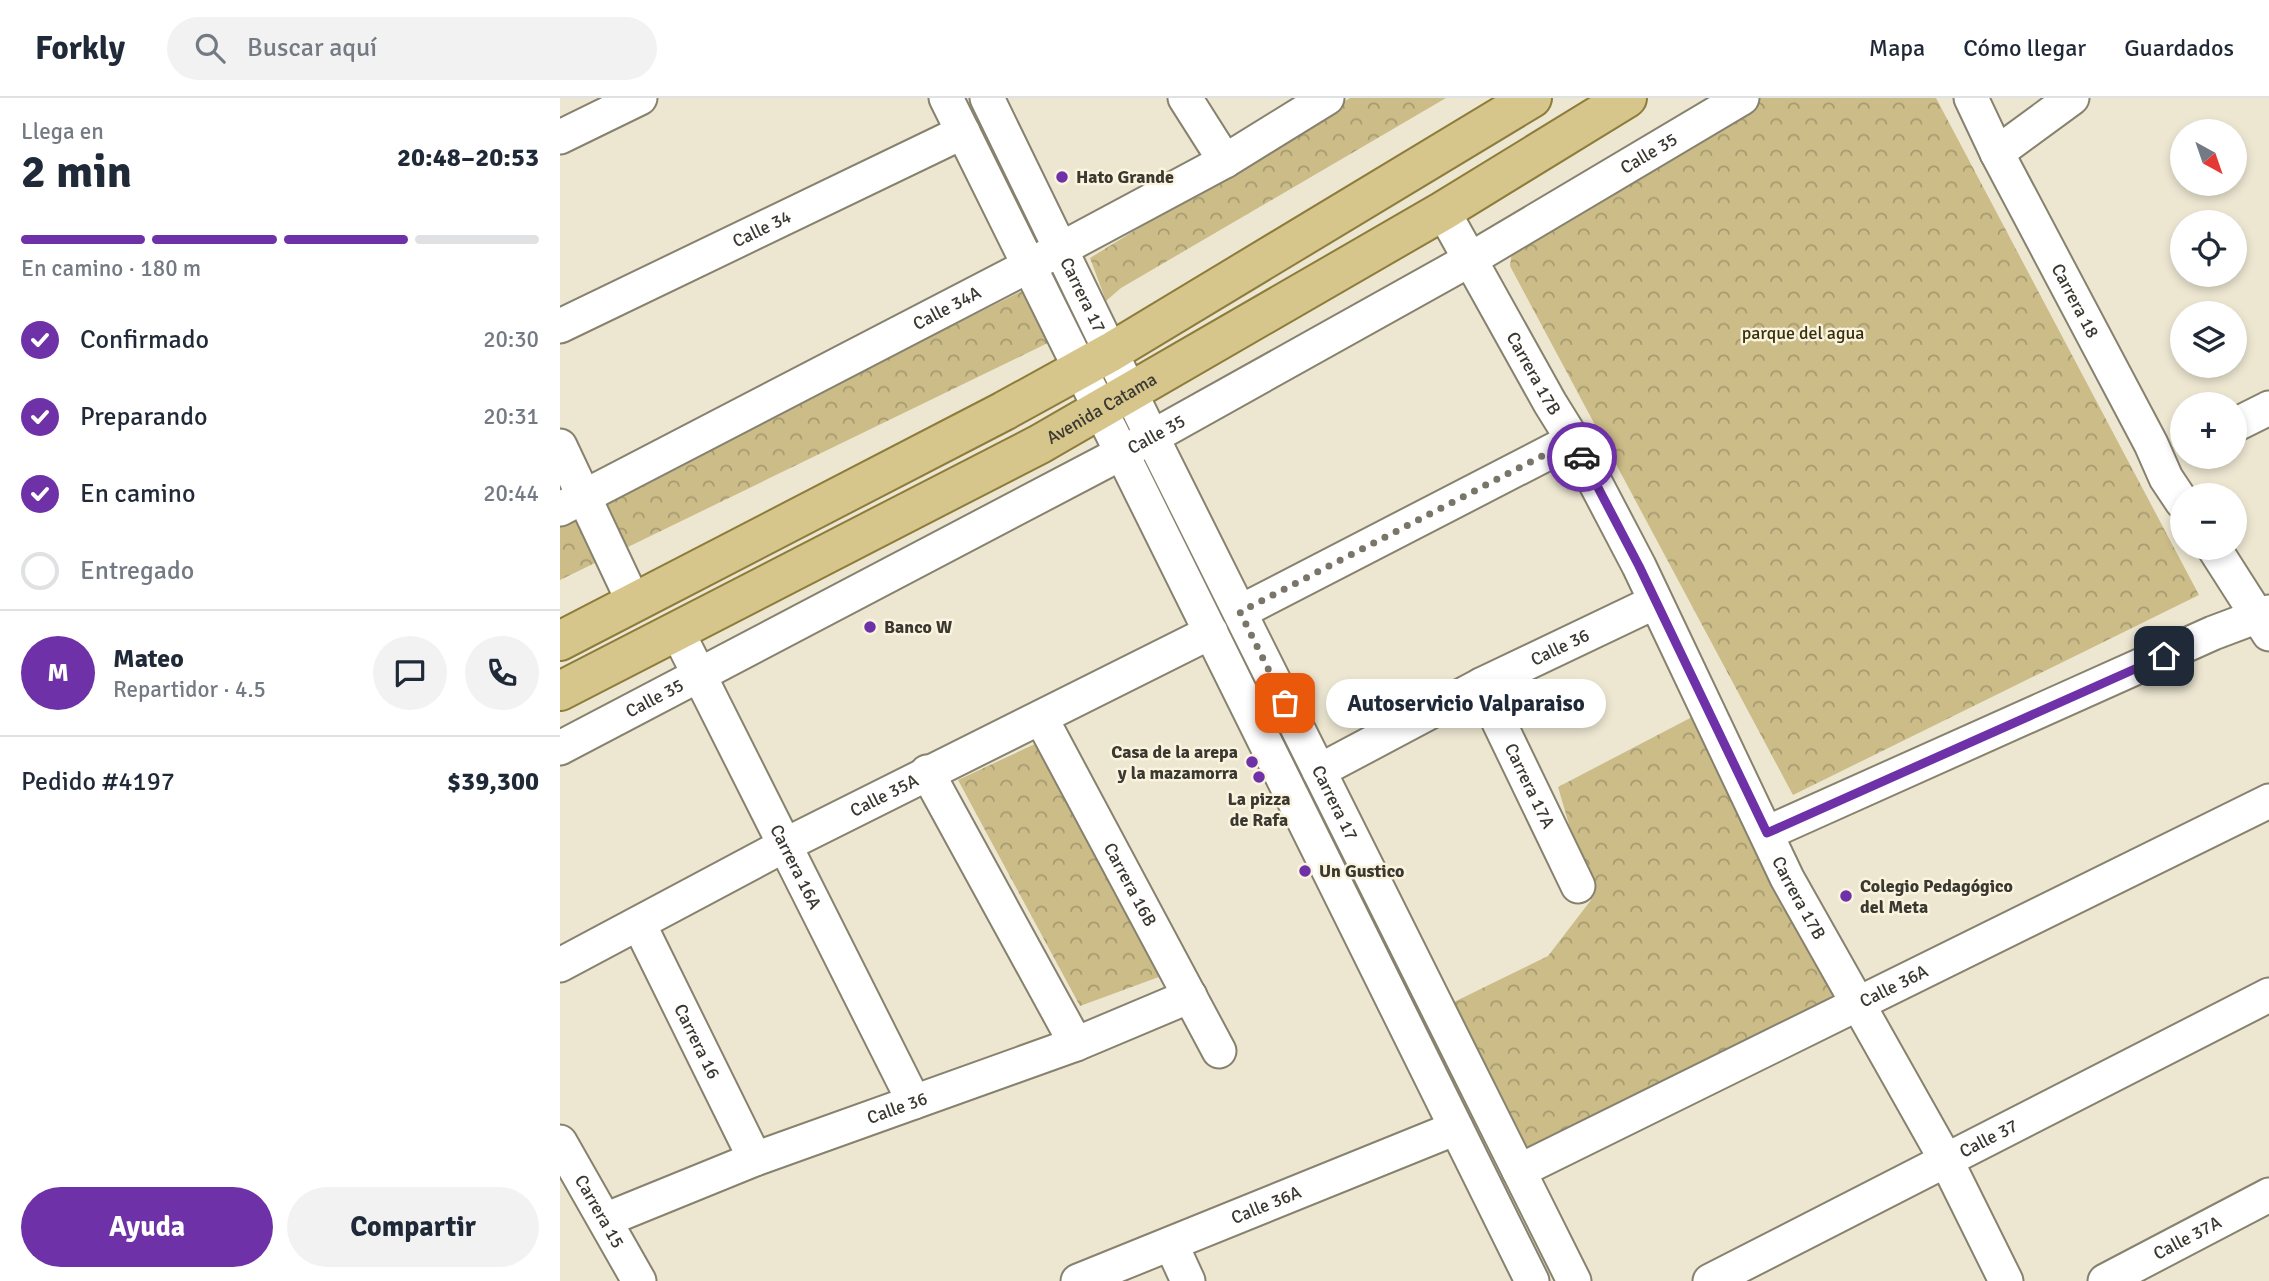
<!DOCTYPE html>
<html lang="es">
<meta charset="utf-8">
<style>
body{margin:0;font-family:Signika,sans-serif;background:#f2f2f3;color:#1f2937;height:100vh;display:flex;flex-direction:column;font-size:26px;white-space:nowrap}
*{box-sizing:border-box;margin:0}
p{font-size:23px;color:#747a83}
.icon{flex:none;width:38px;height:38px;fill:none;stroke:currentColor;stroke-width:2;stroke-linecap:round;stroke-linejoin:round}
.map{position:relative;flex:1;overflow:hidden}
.panel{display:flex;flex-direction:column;background:#fff;width:560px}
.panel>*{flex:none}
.needle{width:46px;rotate:140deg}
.controls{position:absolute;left:1610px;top:21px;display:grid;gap:14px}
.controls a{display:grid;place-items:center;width:77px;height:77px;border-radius:50%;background:#fff;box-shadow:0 4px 10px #0003;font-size:35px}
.pin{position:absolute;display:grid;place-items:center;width:60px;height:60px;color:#fff;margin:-30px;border-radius:14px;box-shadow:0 4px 10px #0006}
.courier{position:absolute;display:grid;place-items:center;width:70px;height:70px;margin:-35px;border:5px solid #6e31a7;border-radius:50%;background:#fff;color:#222;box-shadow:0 2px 9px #0007}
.bubble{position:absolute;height:49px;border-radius:24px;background:#fff;box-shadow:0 4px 10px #0003;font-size:23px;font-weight:700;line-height:49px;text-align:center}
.head em{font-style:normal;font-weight:700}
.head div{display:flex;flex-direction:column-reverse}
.head{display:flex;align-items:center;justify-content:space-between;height:119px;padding:0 21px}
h1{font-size:46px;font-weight:700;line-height:52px}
.bar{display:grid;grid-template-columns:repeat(4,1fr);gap:10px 7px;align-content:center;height:84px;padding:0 21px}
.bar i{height:9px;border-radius:5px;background:#e0e1e3}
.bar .current{background:#6e31a7}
.bar p{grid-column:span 4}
.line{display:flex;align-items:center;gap:18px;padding:0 21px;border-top:2px solid #e0e1e3}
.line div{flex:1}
.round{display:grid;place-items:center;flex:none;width:74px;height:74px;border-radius:37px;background:#f2f2f3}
ol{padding:0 21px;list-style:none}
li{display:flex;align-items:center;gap:21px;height:77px}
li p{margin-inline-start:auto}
li .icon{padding:7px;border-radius:50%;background:#6e31a7;color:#fff;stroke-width:4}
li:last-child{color:#747a83}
li i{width:38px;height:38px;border:4px solid #e0e1e3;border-radius:50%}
.action{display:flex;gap:14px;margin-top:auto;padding:14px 21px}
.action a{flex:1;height:80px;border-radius:42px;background:#6e31a7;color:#fff;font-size:28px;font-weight:700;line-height:80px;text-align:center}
.action a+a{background:#f2f2f3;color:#1f2937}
header{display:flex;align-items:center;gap:42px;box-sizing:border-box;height:98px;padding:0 35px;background:#fff;border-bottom:2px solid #e0e1e3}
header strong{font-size:33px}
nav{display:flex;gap:38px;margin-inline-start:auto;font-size:24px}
.search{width:490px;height:63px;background:#f2f2f3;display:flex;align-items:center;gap:18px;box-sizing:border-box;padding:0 24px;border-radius:38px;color:#747a83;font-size:26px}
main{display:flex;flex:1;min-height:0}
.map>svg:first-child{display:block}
.forest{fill:url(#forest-crowns)}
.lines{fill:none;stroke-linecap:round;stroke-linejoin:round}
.minor-casing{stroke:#87826e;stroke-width:37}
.major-casing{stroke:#8d7c3a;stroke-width:42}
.minor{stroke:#fff;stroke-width:33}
.major{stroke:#d6c68c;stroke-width:38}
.done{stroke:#797569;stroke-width:7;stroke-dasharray:0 12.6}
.route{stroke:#6e31a7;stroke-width:9}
.poi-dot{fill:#6e31a7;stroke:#faf4df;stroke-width:2.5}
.labels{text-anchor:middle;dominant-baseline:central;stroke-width:5;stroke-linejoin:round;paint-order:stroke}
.street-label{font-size:18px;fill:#3a3830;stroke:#faf4df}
.poi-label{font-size:18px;font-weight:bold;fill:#3a3830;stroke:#faf4df;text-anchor:start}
.park-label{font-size:18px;fill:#382f0b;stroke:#faf4df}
</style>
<header>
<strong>Forkly</strong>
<div class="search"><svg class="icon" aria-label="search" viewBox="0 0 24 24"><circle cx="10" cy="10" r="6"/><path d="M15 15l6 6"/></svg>Buscar aquí</div>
<nav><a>Mapa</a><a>Cómo llegar</a><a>Guardados</a></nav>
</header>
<main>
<section class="panel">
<div class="head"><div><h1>2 min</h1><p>Llega en</p></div><em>20:48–20:53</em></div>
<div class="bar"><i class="current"></i><i class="current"></i><i class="current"></i><i></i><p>En camino · 180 m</p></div>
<ol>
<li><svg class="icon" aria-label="check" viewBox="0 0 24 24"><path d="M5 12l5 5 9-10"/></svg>Confirmado<p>20:30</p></li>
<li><svg class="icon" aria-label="check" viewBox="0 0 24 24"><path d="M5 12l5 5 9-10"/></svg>Preparando<p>20:31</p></li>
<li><svg class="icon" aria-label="check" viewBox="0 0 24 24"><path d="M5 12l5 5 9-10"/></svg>En camino<p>20:44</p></li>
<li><i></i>Entregado</li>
</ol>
<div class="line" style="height:126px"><b class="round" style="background:#6e31a7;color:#fff">M</b><div><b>Mateo</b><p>Repartidor · 4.5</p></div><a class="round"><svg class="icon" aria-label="chat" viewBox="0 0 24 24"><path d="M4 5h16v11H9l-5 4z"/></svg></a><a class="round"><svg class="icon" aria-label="phone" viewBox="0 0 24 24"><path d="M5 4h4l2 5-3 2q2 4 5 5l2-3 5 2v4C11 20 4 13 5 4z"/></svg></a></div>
<div class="line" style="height:91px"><div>Pedido #4197</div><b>$39,300</b></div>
<div class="action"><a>Ayuda</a><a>Compartir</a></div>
</section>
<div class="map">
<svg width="1709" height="1183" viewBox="0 0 1709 1183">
<defs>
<pattern id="forest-crowns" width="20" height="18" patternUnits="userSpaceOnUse" patternTransform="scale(1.75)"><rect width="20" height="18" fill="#cbbc88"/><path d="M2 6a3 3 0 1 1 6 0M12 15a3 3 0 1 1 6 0" fill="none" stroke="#a69a70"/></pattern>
</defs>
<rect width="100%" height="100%" fill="#ede7d2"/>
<path class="forest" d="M790,0H886L561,190L546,203L530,160Z
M1187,0H1376L1639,497L1233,697L950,168L954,140Z
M468,190L496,241L0,482V423Z
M1134,618L1285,904L962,1061L892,905L988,858L1031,802L998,689Z
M477,645L607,876L520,908L398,682Z"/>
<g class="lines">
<g class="minor-casing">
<g id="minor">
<path d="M386,0L972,1183"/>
<path id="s1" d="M427,0L592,339L1014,1183"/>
<path d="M625,0L665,63"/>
<path id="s2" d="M1411,0L1437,55L1591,346L1606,380L1622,404"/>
<path d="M0,39L80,0"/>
<path d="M1437,55L1512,0"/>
<path id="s3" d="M883,113L990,305L1013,342L1079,468L1227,780L1386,1062L1446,1183"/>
<path id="s4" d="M0,228L403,34"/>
<path d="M1675,327L1709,310"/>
<path d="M0,348L74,505"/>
<path id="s5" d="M0,411L501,151L665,63L767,0"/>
<path d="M1654,450L1709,536"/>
<path d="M680,514L1013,342"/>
<path id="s6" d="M117,533L354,1004"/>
<path id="s7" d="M921,587L1018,788"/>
<path id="s8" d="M481,620L659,953"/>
<path id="s9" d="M0,650L592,339L911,161L1182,0"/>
<path id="s10" d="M759,673L921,587L1095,504"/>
<path d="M367,674L516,946"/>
<path d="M1207,735L1653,535L1709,514"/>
<path id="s11" d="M79,826L195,1061"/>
<path id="s12" d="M0,867L225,747L651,534"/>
<path id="s13" d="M0,1044L79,1183"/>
<path id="s14" d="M959,1073L1709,703"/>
<path id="s15" d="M45,1122L195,1061L516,946L630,898"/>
<path d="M611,1146L628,1183"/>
<path id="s16" d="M518,1183L896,1030"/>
<path id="s17" d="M1150,1183L1709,897"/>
<path id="s18" d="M1545,1183L1709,1097"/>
</g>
</g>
<g class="major-casing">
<g id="major">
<path d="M0,543L444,313L551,254L972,0"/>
<path id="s19" d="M0,593L480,346L883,113L1067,0"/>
</g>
</g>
<use href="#minor" class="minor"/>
<use href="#major" class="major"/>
</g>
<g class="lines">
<path class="done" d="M725,605L680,514L1013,342L1022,359"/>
<path class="route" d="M1022,359L1079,468L1207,735L1604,558"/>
</g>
<g class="poi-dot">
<circle cx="502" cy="79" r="7"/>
<circle cx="310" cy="529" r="7"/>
<circle cx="692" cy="664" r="7"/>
<circle cx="699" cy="679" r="7"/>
<circle cx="745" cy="773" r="7"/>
<circle cx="1286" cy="798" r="7"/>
</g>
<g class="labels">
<g class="street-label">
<text stroke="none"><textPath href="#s9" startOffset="1241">Calle 35</textPath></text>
<text stroke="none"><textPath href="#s4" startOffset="224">Calle 34</textPath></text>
<text stroke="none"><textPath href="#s1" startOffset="219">Carrera 17</textPath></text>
<text stroke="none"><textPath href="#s2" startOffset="228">Carrera 18</textPath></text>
<text stroke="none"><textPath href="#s5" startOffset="436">Calle 34A</textPath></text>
<text stroke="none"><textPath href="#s3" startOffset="186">Carrera 17B</textPath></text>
<text stroke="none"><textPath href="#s19" startOffset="611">Avenida Catama</textPath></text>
<text stroke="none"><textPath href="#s9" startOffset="674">Calle 35</textPath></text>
<text stroke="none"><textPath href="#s10" startOffset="271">Calle 36</textPath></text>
<text stroke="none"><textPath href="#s9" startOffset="107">Calle 35</textPath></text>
<text stroke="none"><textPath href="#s7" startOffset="112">Carrera 17A</textPath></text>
<text stroke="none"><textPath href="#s12" startOffset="366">Calle 35A</textPath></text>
<text stroke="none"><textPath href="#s1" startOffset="786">Carrera 17</textPath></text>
<text stroke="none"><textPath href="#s6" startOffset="264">Carrera 16A</textPath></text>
<text stroke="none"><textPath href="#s8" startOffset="189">Carrera 16B</textPath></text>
<text stroke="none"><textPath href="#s3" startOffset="774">Carrera 17B</textPath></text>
<text stroke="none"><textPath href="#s14" startOffset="418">Calle 36A</textPath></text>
<text stroke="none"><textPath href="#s11" startOffset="131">Carrera 16</textPath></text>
<text stroke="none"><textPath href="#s15" startOffset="313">Calle 36</textPath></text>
<text stroke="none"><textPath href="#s17" startOffset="313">Calle 37</textPath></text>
<text stroke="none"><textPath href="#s16" startOffset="203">Calle 36A</textPath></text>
<text stroke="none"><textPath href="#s13" startOffset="80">Carrera 15</textPath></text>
<text stroke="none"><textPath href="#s18" startOffset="93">Calle 37A</textPath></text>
</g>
<g class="poi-label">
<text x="516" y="79">Hato Grande</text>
<text x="324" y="529">Banco W</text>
<text x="678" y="654" text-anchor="end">Casa de la arepa<tspan x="678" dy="21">y la mazamorra</tspan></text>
<text x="699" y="701" text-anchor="middle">La pizza<tspan x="699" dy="21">de Rafa</tspan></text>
<text x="759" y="773">Un Gustico</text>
<text x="1300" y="788">Colegio Pedagógico<tspan x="1300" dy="21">del Meta</tspan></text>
</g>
<g class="park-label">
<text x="1243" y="235">parque del agua</text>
</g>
</g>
</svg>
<div class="controls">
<a><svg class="needle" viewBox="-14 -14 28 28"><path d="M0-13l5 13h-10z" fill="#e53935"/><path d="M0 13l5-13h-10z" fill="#747a83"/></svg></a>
<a><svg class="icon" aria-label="locate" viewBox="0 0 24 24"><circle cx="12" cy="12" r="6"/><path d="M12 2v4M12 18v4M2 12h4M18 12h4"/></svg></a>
<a><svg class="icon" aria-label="layers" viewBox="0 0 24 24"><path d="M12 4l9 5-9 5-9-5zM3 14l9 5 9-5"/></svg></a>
<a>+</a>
<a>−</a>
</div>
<div class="pin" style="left:725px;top:605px;background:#ea580c"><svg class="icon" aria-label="bag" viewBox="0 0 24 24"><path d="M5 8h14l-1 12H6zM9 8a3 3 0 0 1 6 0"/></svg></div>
<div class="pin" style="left:1604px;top:558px;background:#1f2937"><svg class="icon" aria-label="home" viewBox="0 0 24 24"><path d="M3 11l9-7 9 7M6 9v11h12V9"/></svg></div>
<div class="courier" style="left:1022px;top:359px"><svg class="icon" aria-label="car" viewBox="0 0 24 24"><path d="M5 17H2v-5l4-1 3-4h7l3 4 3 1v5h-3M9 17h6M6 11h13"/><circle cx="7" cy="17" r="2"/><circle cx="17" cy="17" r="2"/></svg></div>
<div class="bubble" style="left:766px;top:581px;width:280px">Autoservicio Valparaiso</div>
</div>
</main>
